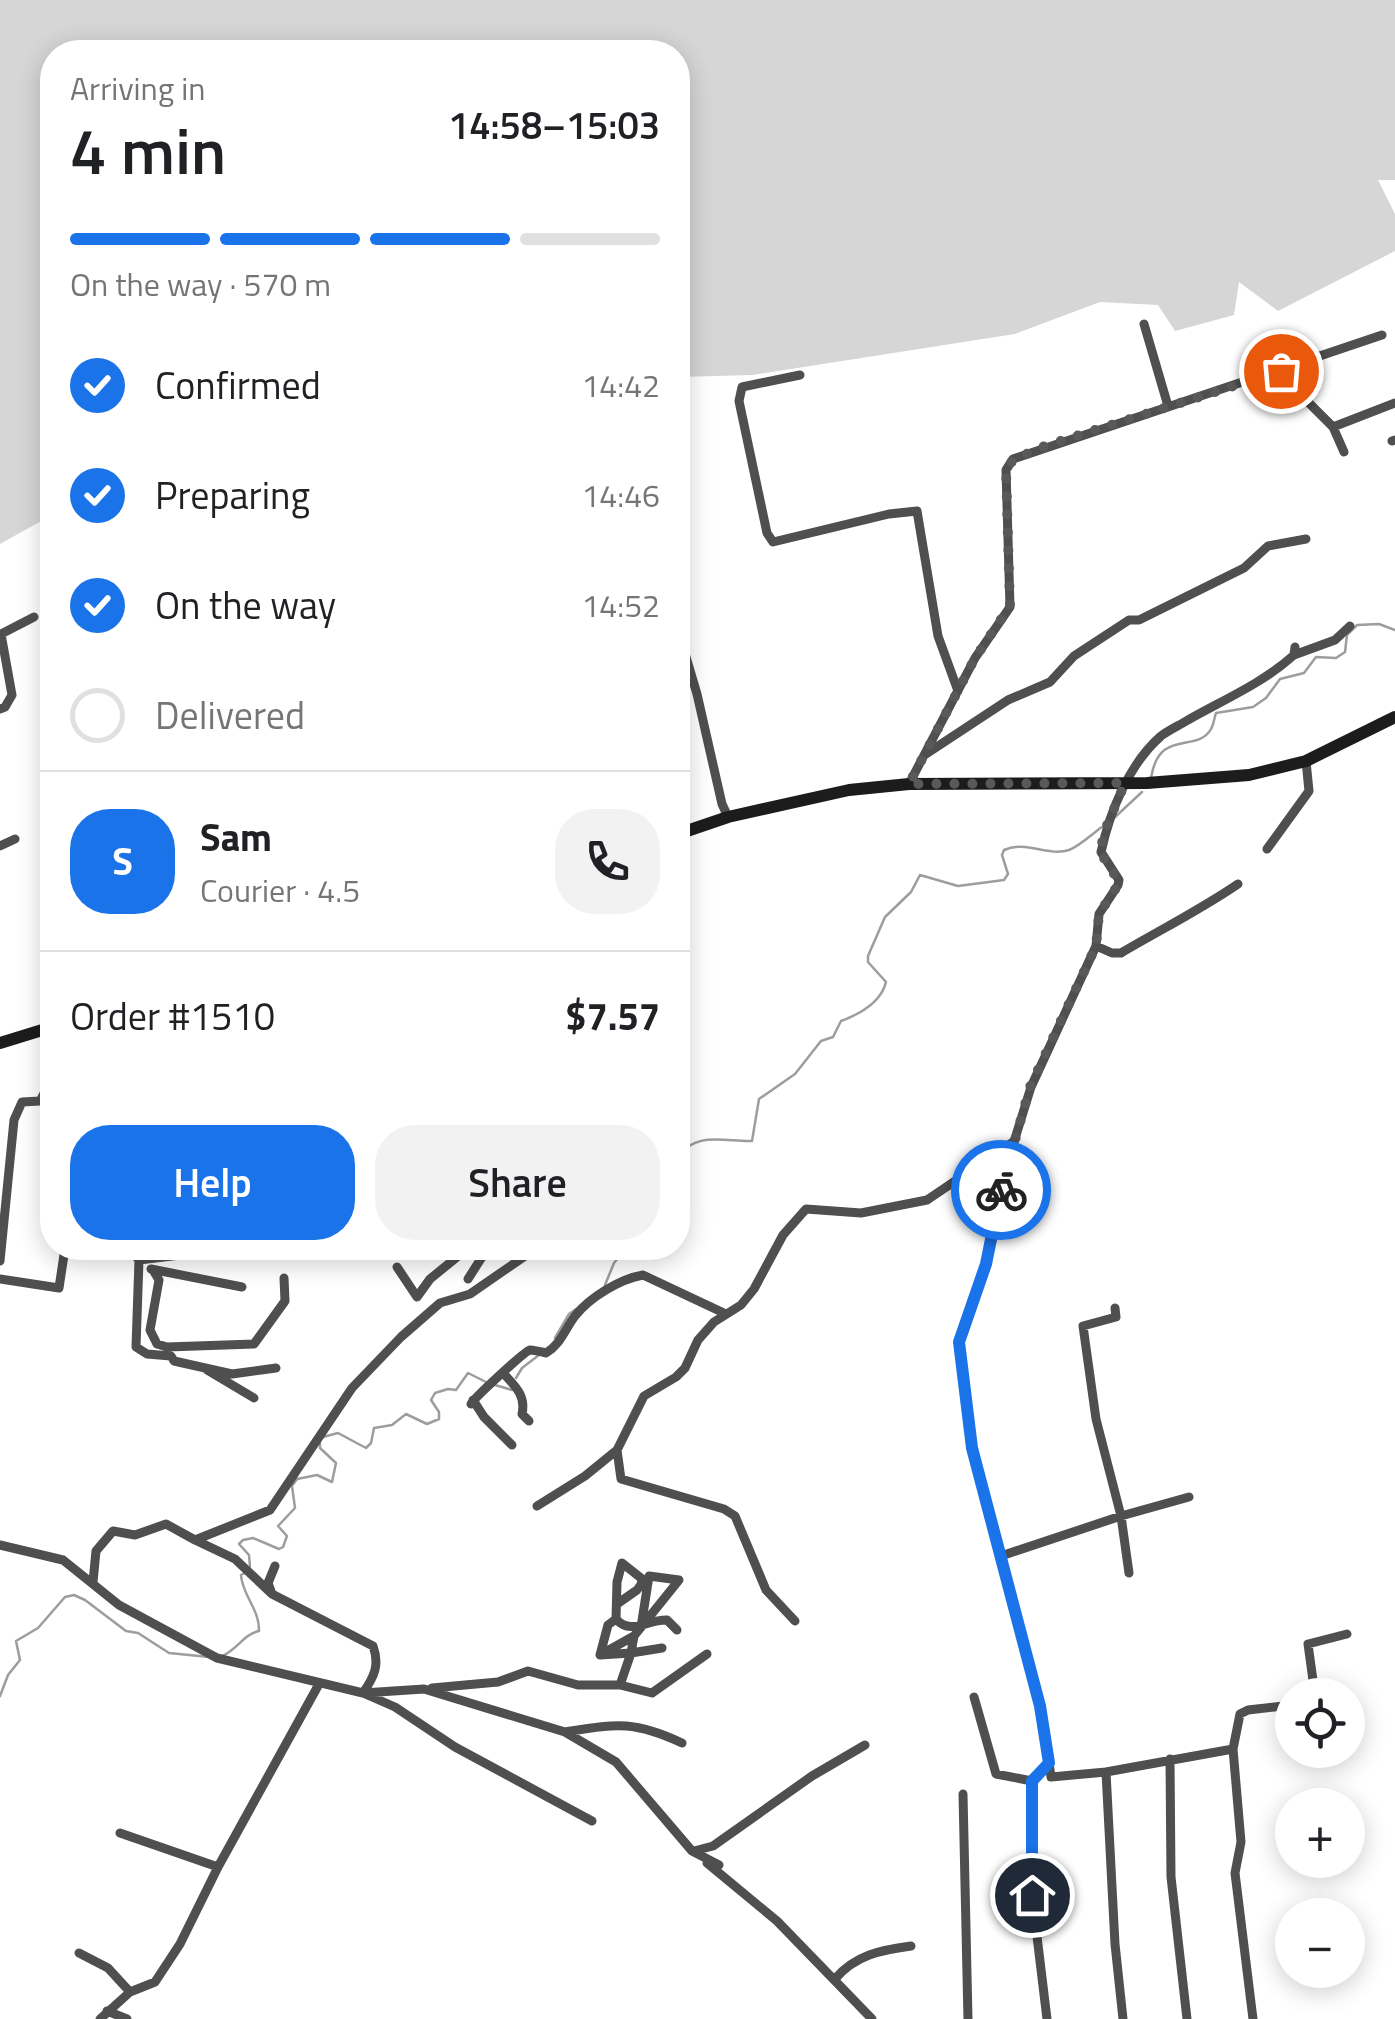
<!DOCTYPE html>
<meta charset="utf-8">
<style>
body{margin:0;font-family:"Titillium Web",sans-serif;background:#f2f2f2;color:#202124;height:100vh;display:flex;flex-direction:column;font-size:38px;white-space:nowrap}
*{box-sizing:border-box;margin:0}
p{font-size:32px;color:#757577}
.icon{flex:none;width:55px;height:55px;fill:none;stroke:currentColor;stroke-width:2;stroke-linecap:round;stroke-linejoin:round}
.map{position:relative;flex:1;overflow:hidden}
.sheet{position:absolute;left:40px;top:40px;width:650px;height:1220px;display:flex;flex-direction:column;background:#fff;border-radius:40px;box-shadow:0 5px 25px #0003}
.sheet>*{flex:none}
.buttons{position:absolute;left:1275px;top:1678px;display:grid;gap:20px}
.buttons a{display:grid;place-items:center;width:90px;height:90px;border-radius:50%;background:#fff;box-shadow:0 5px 25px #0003;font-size:50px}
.pin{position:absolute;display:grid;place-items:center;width:85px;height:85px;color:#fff;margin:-42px;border:5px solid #fff;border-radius:50%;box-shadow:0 2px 10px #0007}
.courier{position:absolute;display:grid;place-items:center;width:100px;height:100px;margin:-50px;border:8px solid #1a73e8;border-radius:50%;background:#fff;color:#222;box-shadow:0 2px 12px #0007}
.overview em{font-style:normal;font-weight:600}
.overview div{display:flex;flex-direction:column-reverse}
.overview{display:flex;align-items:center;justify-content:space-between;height:170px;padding:0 30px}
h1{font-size:65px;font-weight:600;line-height:75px}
.bar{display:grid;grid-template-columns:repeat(4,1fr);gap:15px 10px;align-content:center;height:120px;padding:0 30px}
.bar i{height:12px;border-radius:8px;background:#e0e0e0}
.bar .on{background:#1a73e8}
.bar p{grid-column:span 4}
.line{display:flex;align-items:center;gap:25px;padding:0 30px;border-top:2px solid #e0e0e0}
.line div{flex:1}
.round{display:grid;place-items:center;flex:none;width:105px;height:105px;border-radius:40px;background:#f2f2f2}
ol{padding:0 30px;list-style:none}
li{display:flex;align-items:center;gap:30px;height:110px}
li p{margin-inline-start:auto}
li .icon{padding:10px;border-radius:50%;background:#1a73e8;color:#fff;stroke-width:4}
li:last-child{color:#757577}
li i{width:55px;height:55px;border:5px solid #e0e0e0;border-radius:50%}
.primary-button{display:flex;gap:20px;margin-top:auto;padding:20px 30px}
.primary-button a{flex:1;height:115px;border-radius:40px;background:#1a73e8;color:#fff;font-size:40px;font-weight:600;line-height:115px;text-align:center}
.primary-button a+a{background:#f2f2f2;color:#202124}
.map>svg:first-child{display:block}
.green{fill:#d6d6d6}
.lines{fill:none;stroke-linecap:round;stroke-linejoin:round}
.stream{stroke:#9d9d9d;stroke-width:2.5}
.minor{stroke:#4f4f4f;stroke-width:9}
.secondary{stroke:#1c1c1c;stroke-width:12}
.done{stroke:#595959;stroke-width:10;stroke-dasharray:0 18}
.route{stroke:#1a73e8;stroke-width:12}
</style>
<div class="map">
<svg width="1395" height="2019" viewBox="0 0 1395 2019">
<rect width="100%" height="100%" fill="#fff"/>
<path class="green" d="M0,0H1395V180H1378L1395,214V251L1278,311L1239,282L1234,315L1175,331L1158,305L1100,302L1015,334L752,375L678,377V52H52V515L0,544Z"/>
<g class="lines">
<path class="stream" d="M1151,778C1159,727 1197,754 1211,729C1214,724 1214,718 1216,713L1253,707L1266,698L1280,679L1304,673L1316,657L1336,658L1345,652L1347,635L1357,625L1379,624L1395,630
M1114,818L1142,792
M678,1180L686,1164L685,1149C704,1133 730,1142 752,1141L759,1099L795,1074L821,1041L833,1037L841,1021C860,1014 881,1003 886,982L868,962V956L885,917L911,892L920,875L958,886L1004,880L1008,874L1002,855L1004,850C1026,840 1048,857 1069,850C1080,846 1092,834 1102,827
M605,1285L614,1263L626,1248
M555,1338L569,1314L576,1309
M516,1378L522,1368L539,1355
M495,1385L512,1390
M323,1437L338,1433L366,1448L371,1443L374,1428L392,1425L406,1414L427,1424L439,1419V1412L431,1400L435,1393L448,1389L456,1390L468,1373L486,1382
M250,1567L249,1555L239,1544L243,1540L253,1538L279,1549L283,1547L287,1536L278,1526L295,1508L292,1486L297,1479L317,1475L332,1482L336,1463L320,1448V1443
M222,1656C237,1650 244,1634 259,1631C260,1610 242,1595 241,1575L245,1573
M0,1696L8,1675L20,1660L16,1641L38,1628L65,1597L74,1595L85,1600L126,1631L138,1633L169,1653L209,1657"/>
<path class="minor" d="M1144,324L1168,406
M1278,372L1333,427L1344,452
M800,375L742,387L739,401L767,533L773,542L889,514L917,511L938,636L958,691
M1333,427L1395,403
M1392,441L1395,440
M678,630L697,694L722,804L728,817
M1294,655L1335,640L1350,626
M0,709L5,707L12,695L1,634L34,617
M926,754L1008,700L1050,682L1074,656L1129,620H1139L1244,568L1268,546L1306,539
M909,784L975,658L1010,607L1006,470L1013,459L1382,335
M0,846L15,839
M1267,849L1309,791L1306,761
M1096,946L1112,953H1121C1160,930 1200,910 1238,884
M128,1248L139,1260L136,1347L147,1354L171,1356L174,1361L232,1374L276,1368
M139,1260L197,1253L208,1248
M0,1261L14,1120L22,1102L40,1101L49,1084L52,1083
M397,1267L417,1297L430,1279L457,1257
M151,1269L242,1287
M153,1270L159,1280L150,1330L157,1344L167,1347L254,1344L285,1301L284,1278
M0,1279L59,1288L65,1248
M468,1279L482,1257L493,1252
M1115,1308L1116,1317L1083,1326L1096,1419L1121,1516L1129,1573
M207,1370L254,1398
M504,1374C516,1387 526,1396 522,1414L529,1421
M473,1400L484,1417L512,1445
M471,1404C474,1398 525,1351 530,1350C532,1350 543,1352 546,1353C561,1344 565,1329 575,1316C590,1297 620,1279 643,1275L726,1314
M617,1450L621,1479L724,1509L735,1516L766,1590L795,1621
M537,1506L585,1476L617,1450L644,1396L676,1377L685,1368L698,1340L714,1322L741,1305L754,1289L783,1235L806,1209L861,1213L927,1200L1013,1142
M195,1540L235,1559L272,1594L373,1646C380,1665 374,1677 363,1693L424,1689L565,1732L616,1762L692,1851L719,1865
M0,1545L63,1560L119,1605L217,1658L363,1693L395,1707L455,1747L592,1821
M1001,1556L1121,1516L1189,1497
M93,1582L96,1551L113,1531L135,1535L166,1524L195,1540L270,1510L352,1388L401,1337L440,1303L470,1294L525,1256
M271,1591L268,1583L275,1566
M616,1619C631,1636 648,1619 667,1620L677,1630
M634,1636L679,1580L649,1576L641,1627
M634,1636L631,1653L600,1655Z
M600,1655L608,1625L616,1619L617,1582L622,1563L641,1578L642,1583L637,1590L617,1604
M620,1685L631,1653L662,1648
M432,1688L498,1682L528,1671L578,1685H620L652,1693L707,1654
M1315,1695L1308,1644L1347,1634
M974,1697L996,1774L1032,1781
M565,1732C616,1724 633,1720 682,1743
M1233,1749L1240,1714L1248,1710L1292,1705
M1170,1759L1171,1877L1187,2019
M1049,1763L1051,1777L1106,1772
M963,1794L968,2019
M120,1833L218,1867
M694,1851L713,1846L812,1776L865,1745
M707,1863L777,1921L872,2019
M79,1953L108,1968L130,1992L155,1982L180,1944L218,1867L319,1684
M835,1979C855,1955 881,1950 911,1946
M107,2011L127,2019
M100,2019L130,1992
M1047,2019L1032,1895V1781L1049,1763L1040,1706L972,1448L959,1343L986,1265L1004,1174L1031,1087L1096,946L1099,914L1118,885L1119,880L1101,852C1110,811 1129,764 1161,736C1169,730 1180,725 1188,720C1225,699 1263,683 1294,655L1295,647
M1123,2019L1115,1944L1106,1772L1233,1749L1241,1842L1235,1873L1253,2019"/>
<path class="secondary" d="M678,834L728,817L849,790L909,784L1147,783L1249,775L1306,761L1395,717
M0,1043L52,1027"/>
</g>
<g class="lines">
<path class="done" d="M1001,1190L1030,1087L1096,946L1099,914L1118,885V880L1100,852L1105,830L1125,783L909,784L975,658L1010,606L1006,470L1013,460L1045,446L1281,371"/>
<path class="route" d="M1001,1190L986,1264L959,1342L972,1448L1040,1706L1049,1763L1032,1781V1895"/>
</g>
</svg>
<div class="buttons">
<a><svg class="icon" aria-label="locate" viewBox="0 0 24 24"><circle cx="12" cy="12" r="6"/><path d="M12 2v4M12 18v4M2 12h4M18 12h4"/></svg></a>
<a>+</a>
<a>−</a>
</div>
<div class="pin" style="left:1281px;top:371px;background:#ea580c"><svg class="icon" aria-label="bag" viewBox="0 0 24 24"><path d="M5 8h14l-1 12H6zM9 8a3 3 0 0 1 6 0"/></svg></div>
<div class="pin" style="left:1032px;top:1895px;background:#1f2937"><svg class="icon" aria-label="home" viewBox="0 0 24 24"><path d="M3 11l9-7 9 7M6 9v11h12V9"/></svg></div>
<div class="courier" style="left:1001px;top:1190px"><svg class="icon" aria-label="bike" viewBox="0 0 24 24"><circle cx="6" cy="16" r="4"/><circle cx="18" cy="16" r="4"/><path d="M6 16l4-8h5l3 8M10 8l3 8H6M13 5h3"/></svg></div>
<section class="sheet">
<div class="overview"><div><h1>4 min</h1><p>Arriving in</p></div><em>14:58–15:03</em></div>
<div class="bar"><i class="on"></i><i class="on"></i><i class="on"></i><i></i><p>On the way · 570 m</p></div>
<ol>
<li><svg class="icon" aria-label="check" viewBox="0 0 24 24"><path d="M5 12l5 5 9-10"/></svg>Confirmed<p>14:42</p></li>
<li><svg class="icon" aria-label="check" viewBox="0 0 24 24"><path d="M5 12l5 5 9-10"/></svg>Preparing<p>14:46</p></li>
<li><svg class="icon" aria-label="check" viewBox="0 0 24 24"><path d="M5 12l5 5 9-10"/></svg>On the way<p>14:52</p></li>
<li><i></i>Delivered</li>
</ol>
<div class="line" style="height:180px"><b class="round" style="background:#1a73e8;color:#fff">S</b><div><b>Sam</b><p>Courier · 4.5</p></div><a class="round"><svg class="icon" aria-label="phone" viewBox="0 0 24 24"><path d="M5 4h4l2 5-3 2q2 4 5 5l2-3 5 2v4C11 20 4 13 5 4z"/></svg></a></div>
<div class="line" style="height:130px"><div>Order #1510</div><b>$7.57</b></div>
<div class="primary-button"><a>Help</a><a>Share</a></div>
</section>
</div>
